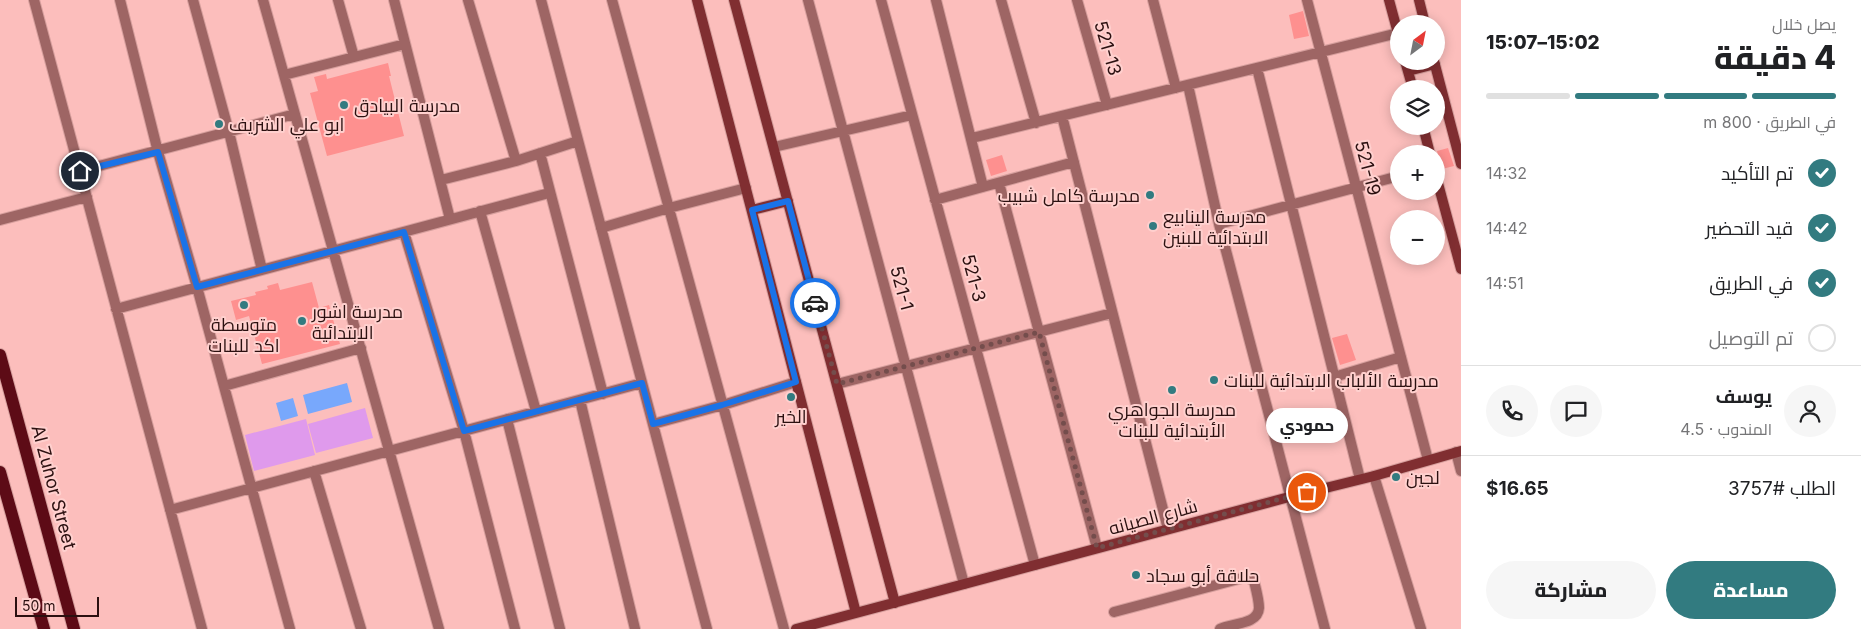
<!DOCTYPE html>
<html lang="ar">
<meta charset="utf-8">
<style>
body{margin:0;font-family:Inter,Cairo,sans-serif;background:#f6f6f6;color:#202124;direction:rtl;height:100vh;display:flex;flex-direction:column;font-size:19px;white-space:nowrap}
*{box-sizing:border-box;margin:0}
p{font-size:16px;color:#757577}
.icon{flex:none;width:28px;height:28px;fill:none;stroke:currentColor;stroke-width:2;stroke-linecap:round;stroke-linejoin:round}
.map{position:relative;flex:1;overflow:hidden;direction:ltr}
.side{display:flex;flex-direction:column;background:#fff;width:400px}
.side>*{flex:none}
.needle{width:32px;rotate:32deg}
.tools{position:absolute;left:1390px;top:15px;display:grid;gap:10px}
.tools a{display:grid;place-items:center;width:55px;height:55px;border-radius:50%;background:#fff;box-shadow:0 2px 12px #0003;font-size:25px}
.scale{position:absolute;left:15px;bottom:12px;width:84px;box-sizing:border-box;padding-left:5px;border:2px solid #2b1010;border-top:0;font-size:14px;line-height:18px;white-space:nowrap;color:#2b1010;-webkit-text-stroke:4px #ffd0ce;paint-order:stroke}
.pin{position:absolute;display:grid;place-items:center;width:42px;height:42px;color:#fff;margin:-21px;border:2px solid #fff;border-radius:50%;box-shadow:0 1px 5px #0007}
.courier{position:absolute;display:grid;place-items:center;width:50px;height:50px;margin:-25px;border:4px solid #1a73e8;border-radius:50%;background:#fff;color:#222;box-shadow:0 1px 6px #0007}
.bubble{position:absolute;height:35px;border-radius:18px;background:#fff;box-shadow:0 2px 12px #0003;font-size:16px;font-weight:800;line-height:35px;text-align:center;direction:rtl}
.head em{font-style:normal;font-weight:800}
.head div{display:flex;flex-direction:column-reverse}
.head{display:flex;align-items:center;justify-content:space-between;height:85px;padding:0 25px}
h1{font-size:32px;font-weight:800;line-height:38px}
.bar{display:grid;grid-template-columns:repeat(4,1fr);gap:8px 5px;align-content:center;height:60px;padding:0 25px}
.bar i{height:6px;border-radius:4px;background:#e0e0e0}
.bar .selected{background:#327b80}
.bar p{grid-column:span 4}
.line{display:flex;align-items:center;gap:12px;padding:0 25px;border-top:1px solid #e0e0e0}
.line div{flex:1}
.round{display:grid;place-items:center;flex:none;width:52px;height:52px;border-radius:26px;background:#f6f6f6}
ol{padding:0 25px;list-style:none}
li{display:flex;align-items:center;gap:15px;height:55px}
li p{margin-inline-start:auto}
li .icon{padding:5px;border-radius:50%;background:#327b80;color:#fff;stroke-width:4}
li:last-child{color:#757577}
li i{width:28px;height:28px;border:2px solid #e0e0e0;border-radius:50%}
.button{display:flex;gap:10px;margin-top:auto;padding:10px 25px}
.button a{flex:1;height:58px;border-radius:30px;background:#327b80;color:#fff;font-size:20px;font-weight:800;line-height:58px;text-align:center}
.button a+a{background:#f6f6f6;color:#202124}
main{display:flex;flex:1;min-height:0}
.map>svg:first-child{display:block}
.green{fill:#df9aec}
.water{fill:#78a8fc}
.building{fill:#fe908f}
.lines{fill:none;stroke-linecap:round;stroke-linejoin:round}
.street-casing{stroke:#d69f9d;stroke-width:12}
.secondary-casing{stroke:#d69f9d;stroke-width:12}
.primary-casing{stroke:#d69f9d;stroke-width:14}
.street{stroke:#9e6564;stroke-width:10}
.secondary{stroke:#802e31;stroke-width:10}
.primary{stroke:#5d0b16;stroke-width:12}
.done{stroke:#744d4c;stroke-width:5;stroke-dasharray:0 9}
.route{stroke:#1a73e8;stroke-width:6}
.poi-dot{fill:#327b80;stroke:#ffd0ce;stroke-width:2}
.labels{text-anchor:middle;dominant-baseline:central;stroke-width:4;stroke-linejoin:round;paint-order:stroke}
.street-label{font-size:18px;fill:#2b1010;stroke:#ffd0ce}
.poi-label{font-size:18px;fill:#2b1010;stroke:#ffd0ce;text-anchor:start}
</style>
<main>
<section class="side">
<div class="head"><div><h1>4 دقيقة</h1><p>يصل خلال</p></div><em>15:02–15:07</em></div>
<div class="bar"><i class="selected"></i><i class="selected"></i><i class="selected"></i><i></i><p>في الطريق · 800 m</p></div>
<ol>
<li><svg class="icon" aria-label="check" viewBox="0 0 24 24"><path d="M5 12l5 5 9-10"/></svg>تم التأكيد<p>14:32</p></li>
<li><svg class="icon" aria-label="check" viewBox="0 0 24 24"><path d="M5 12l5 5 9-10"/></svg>قيد التحضير<p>14:42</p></li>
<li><svg class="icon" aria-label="check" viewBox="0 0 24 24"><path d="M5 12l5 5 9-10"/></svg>في الطريق<p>14:51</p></li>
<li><i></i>تم التوصيل</li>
</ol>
<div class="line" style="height:90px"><a class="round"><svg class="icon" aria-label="person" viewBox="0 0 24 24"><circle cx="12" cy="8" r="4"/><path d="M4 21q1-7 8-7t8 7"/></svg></a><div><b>يوسف</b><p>المندوب · 4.5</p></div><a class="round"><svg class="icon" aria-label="chat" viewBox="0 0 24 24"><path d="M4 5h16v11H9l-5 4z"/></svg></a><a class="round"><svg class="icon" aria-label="phone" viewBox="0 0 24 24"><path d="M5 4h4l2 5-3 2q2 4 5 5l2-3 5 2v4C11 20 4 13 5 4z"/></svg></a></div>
<div class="line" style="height:65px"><div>الطلب #3757</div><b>$16.65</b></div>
<div class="button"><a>مساعدة</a><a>مشاركة</a></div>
</section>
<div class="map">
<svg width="1461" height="629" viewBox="0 0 1461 629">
<rect width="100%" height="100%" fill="#fcbebc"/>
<path class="green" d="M365,408L373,438L316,453L308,424Z
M306,419L315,455L254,471L245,435Z"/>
<path class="water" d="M347,383L352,402L308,414L303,395Z
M293,398L298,416L281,421L276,403Z"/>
<path class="building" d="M1303,11L1309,36L1294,39L1289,15Z
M388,63L391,76H389L404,136L327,156L310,93L318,91L314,77L326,74L327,79Z
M1448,148L1454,166L1442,169L1437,151Z
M1002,155L1007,171L991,176L986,160Z
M312,282L319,308L329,305L340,344L262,364L249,316L236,320L231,301L256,295L255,292L268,289L267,286L278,283L280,290Z
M1347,334L1356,360L1340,365L1332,338Z"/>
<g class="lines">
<g class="street-casing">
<path id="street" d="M34,0L202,629
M120,0L158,152L197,287L290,629
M193,0L229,132L262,270
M263,0L439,629
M338,0L354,57
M394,0L450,219
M468,0L516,161
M541,0L707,629
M612,0L784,629
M808,0L964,584
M881,0L1035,565
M936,0L983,187
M1001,0L1036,123
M1077,0L1107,105
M1153,0L1176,88
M1307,0L1428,460
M1257,68L1360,479
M284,75L405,44
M1188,85L1219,224L1325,629
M1062,116L1168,529
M972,138L1398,33
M774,147L912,115
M540,153L603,394
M80,171L295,114
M441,180L516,161L578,141
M999,183L1097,548
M935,200L1074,162
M480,211L536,411
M0,220L87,197
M1219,224L1399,176
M601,228L669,208L746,188
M404,232L464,431L515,629
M116,309L549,193
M1334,377L1401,357
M837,384L1112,313
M224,386L361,348
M580,400L635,629
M507,419L560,629
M653,424L723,405L796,382
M1456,452L1461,471
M314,471L361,629
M1374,476L1421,629
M170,510L642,383
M1114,612L1246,577L1254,581C1256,589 1259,600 1259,608C1258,625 1231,623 1220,629"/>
</g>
<g class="secondary-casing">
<path id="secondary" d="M697,0L856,613
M734,0L895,603
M1389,0L1399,37
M1419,0L1425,24
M1405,61L1413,89
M1434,61L1461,164
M1408,71L1435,64
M1423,126L1430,154
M1436,176L1461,269
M752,210L788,201
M796,629L1289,497L1374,476L1461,451"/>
</g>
<g class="primary-casing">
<path id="primary" d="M0,355L74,629
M0,472L44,629"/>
</g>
<use href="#street" class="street"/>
<use href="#secondary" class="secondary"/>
<use href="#primary" class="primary"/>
</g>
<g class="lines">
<path class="done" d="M815,303L837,384L1039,332L1097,548L1307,492"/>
<path class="route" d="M80,171L158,152L197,287L404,232L464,431L642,383L653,424L722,405L796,382L752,210L788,201L815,303"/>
</g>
<g class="poi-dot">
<circle cx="344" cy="105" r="5"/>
<circle cx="219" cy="124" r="5"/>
<circle cx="1150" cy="195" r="5"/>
<circle cx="1153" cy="226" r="5"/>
<circle cx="244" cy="305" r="5"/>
<circle cx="302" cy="321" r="5"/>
<circle cx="1214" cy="380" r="5"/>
<circle cx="1172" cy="390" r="5"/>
<circle cx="791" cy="397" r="5"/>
<circle cx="1396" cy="477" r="5"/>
<circle cx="1136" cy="575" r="5"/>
</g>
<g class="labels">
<g class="street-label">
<text transform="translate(1108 48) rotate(74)">521-13</text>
<text transform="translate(1368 168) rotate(75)">521-19</text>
<text transform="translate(974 278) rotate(75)">521-3</text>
<text transform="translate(902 288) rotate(75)">521-1</text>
<text transform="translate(54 487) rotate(75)">Al Zuhor Street</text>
<text transform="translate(1153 517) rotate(-15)">شارع الصيانه</text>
</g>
<g class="poi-label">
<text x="354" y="105">مدرسة البيادق</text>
<text x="229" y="124">ابو علي الشريف</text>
<text x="1140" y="195" text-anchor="end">مدرسة كامل شبيب</text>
<text x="1163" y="216">مدرسة الينابيع<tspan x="1163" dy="21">الابتدائية للبنين</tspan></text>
<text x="312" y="311">مدرسة اشور<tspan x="312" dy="21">الابتدائية</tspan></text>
<text x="244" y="324" text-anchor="middle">متوسطة<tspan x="244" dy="21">اكد للبنات</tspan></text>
<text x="1224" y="380">مدرسة الألباب الابتدائية للبنات</text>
<text x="1172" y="409" text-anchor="middle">مدرسة الجواهري<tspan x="1172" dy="21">الأبتدائية للبنات</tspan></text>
<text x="791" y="416" text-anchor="middle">الخير</text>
<text x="1406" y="477">لجين</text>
<text x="1146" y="575">حلاقة أبو سجاد</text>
</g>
</g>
</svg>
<div class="tools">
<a><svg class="needle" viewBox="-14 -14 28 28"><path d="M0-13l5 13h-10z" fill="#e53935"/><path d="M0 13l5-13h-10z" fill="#757577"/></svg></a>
<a><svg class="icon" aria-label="layers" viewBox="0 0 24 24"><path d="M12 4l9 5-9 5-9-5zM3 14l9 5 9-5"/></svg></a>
<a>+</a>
<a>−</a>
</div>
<div class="scale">50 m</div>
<div class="pin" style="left:1307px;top:492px;background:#ea580c"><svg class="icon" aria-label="bag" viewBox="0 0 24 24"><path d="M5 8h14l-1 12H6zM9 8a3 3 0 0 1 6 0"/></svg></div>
<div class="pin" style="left:80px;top:171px;background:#1f2937"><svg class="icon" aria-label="home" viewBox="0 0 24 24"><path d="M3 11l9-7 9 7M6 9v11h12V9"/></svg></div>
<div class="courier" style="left:815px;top:303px"><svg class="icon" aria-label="car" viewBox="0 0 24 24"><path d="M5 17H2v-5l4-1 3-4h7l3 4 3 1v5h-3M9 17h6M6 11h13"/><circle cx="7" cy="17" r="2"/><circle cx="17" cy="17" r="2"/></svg></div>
<div class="bubble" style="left:1266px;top:408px;width:82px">حمودي</div>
</div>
</main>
